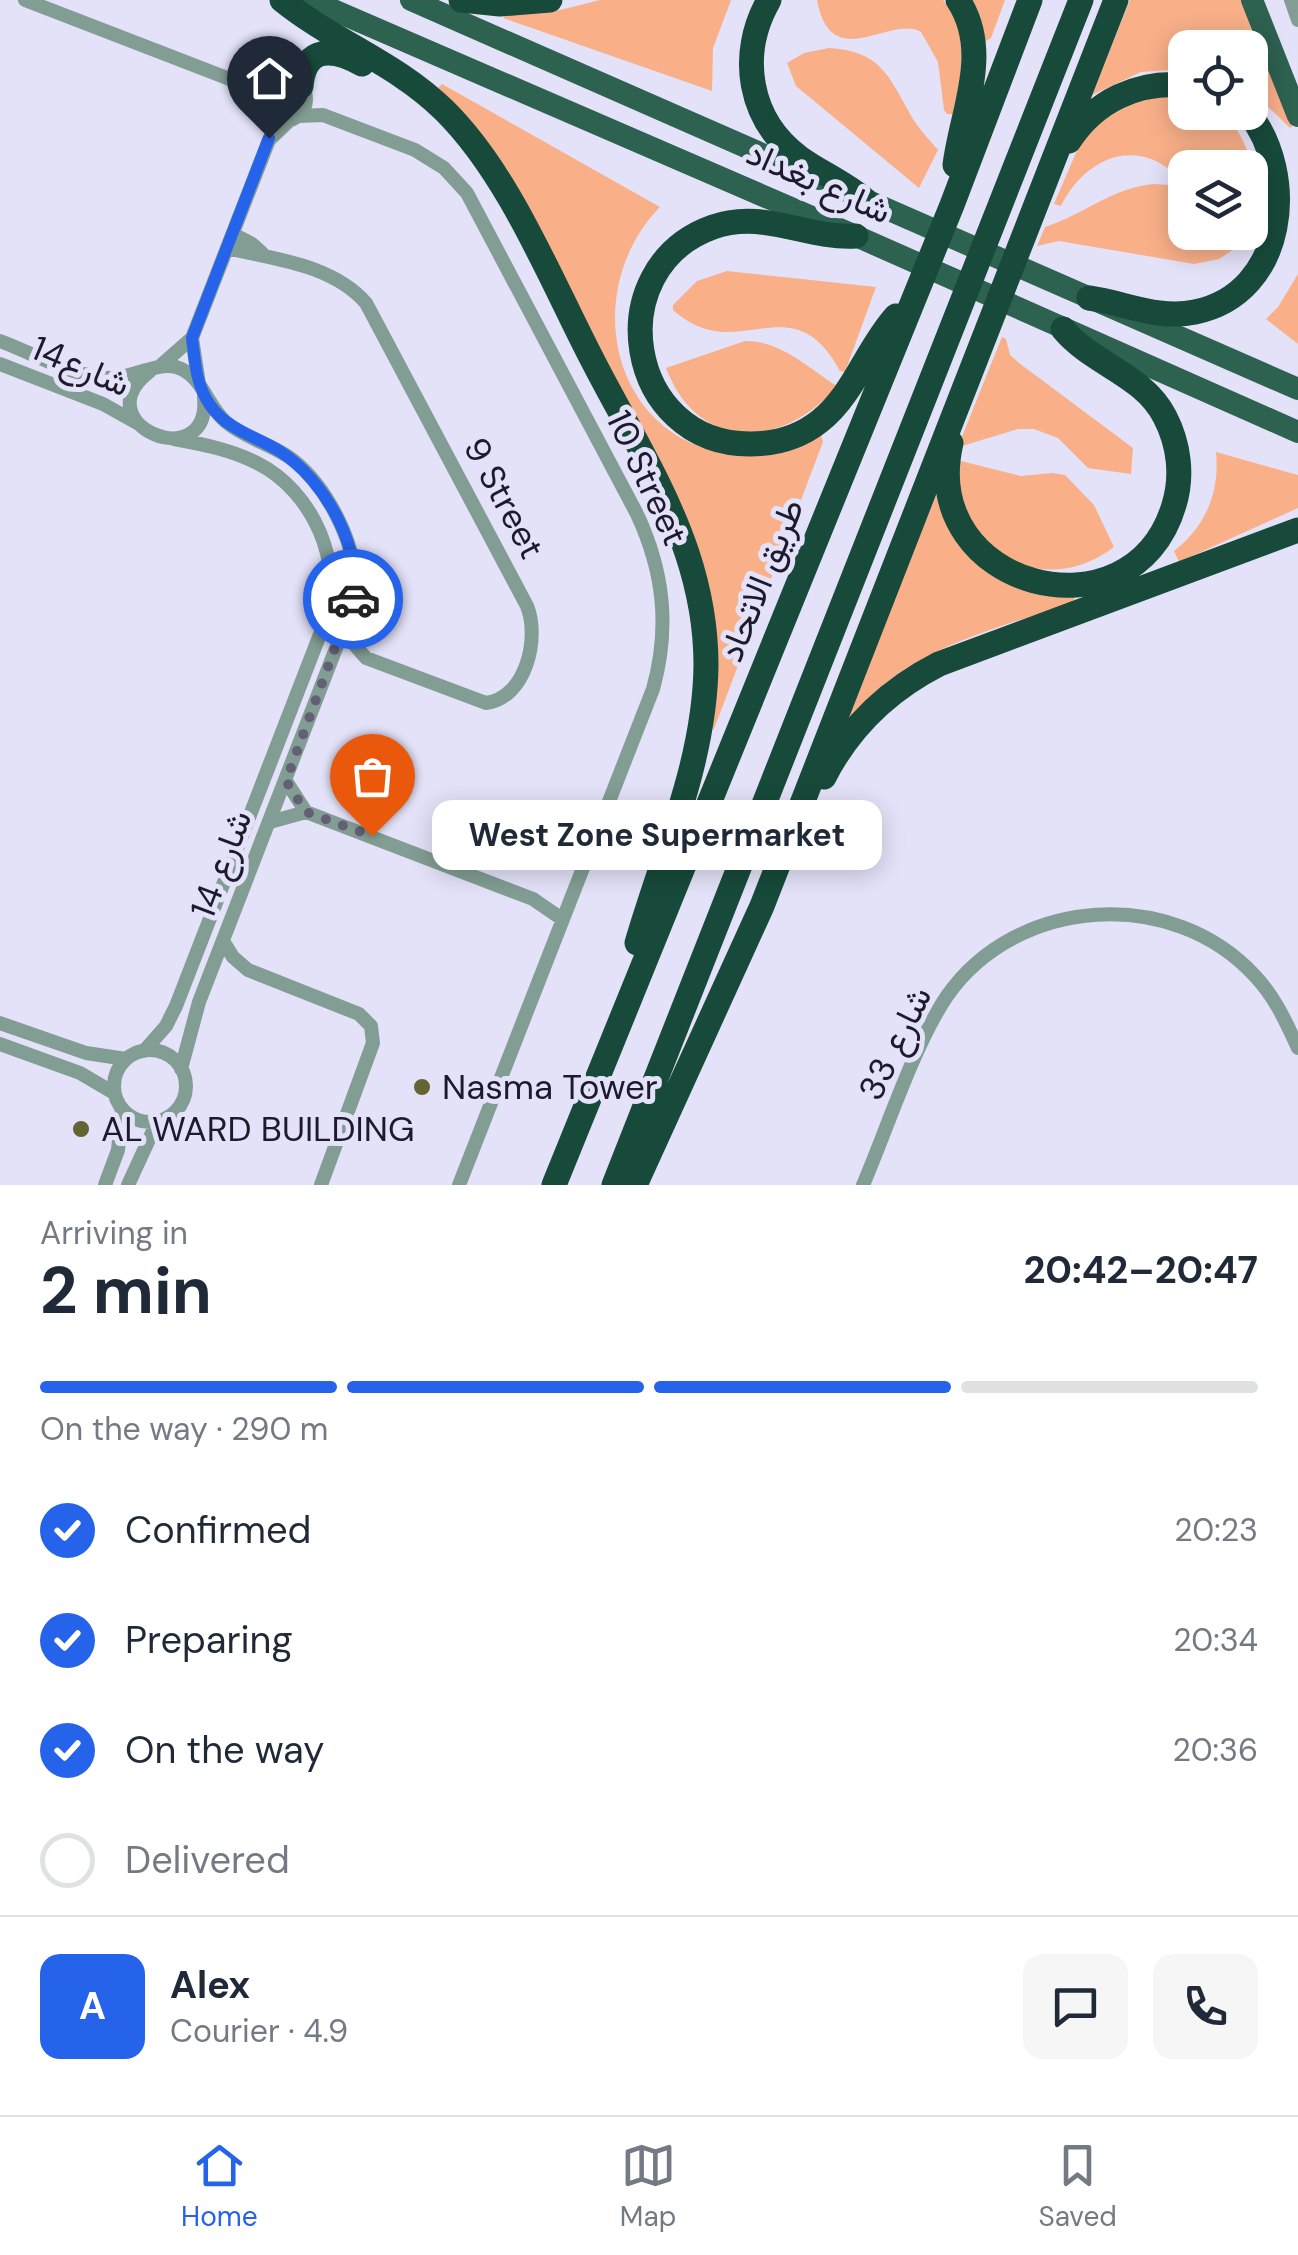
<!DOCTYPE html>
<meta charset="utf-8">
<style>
body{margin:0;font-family:"DM Sans",Vazirmatn,sans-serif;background:#f6f6f7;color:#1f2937;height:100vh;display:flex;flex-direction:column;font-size:38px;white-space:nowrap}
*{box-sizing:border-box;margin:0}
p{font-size:32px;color:#747a83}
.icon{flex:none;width:55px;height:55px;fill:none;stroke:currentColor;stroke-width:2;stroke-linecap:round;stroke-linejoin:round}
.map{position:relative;height:1185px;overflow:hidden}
.side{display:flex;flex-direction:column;background:#fff;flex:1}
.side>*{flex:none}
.buttons{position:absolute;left:1168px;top:30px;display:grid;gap:20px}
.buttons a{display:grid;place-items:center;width:100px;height:100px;border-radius:20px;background:#fff;box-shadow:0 5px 25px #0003;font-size:50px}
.pin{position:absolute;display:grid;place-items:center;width:85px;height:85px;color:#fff;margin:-102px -42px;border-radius:50% 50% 50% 0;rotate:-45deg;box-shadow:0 0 10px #0007}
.pin .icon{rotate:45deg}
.courier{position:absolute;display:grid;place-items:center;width:100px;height:100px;margin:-50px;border:8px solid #2563eb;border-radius:50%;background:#fff;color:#222;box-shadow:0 2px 12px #0007}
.bubble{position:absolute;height:70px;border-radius:20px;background:#fff;box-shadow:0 5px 25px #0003;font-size:32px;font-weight:700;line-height:70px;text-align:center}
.headline em{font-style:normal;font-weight:700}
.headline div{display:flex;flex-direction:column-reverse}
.headline{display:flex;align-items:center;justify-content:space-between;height:170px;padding:0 40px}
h1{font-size:65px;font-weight:700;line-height:75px}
.bar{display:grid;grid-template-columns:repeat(4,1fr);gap:15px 10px;align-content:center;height:120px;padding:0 40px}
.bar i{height:12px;border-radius:8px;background:#e0e1e3}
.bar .on{background:#2563eb}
.bar p{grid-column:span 4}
.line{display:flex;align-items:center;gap:25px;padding:0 40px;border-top:2px solid #e0e1e3}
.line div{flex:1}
.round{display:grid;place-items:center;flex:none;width:105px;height:105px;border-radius:20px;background:#f6f6f7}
ol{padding:0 40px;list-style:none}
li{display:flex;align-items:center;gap:30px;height:110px}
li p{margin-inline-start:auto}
li .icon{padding:10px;border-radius:50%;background:#2563eb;color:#fff;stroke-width:4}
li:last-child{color:#747a83}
li i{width:55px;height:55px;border:5px solid #e0e1e3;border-radius:50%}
.menu{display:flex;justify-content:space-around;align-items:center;height:140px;border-top:2px solid #e0e1e3;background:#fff;font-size:28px;color:#747a83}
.menu a{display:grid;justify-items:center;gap:5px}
.menu .on{color:#2563eb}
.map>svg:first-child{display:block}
.green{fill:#f9b089}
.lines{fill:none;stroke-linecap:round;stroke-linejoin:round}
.minor{stroke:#829d93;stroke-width:14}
.primary{stroke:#2d6150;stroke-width:22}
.motorway{stroke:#174a3a;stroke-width:25}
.done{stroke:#636075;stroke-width:10;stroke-dasharray:0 18}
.route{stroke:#2563eb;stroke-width:12}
.poi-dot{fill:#636431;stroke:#e4e2f8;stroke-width:4}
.labels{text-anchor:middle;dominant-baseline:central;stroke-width:10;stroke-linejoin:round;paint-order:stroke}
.street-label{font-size:35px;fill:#1d1a2e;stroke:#e4e2f8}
.poi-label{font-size:35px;fill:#1d1a2e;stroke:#e4e2f8;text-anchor:start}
</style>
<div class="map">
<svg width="1298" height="1185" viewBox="0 0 1298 1185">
<rect width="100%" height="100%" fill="#e4e2f8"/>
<path class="green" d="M600,0H731L713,48L712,91L503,18L508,13L560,10Z
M817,0H943C971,35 961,73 953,114H947L944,110L938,62L921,32C891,14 831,76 817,0Z
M971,0H1005L991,38L984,42Z
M1130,0H1242L1294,125L1290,128L1250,89V48H1185V69L1141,72L1092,95Z
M829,48C879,51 888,74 909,112C916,126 928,138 938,150L919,188L796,86L787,63L804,53Z
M442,84L660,207C580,289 609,437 730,454C758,457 794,442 821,435L823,442L714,729L710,728L712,612L458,110L438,88Z
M1185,94V112L1223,113C1237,127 1247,144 1251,165L1185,168V179C1173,173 1163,163 1151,159C1112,145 1077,173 1061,206L1054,204L1084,134L1128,101Z
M1153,184L1185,186V232L1246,233L1244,236L1234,249L1219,259L1194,264L1059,241L1037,246L1045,227C1083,215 1112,188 1153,184Z
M727,271L876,287L845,372L840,371C791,280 739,369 673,310V305L697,281Z
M1298,274V344L1266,319L1278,307Z
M1002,337L1006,339L1010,355L1019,363L1133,448L1131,474L1088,468L1058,438L1034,429H1018L962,446L959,444Z
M745,341C782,341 807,367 837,386C784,449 698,453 666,368Z
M1216,452L1298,475V508L1179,562L1174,551C1206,526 1220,492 1216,452Z
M957,460L1021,476L1052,473L1065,475L1094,505L1114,547C1061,588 989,572 964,508C958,494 959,475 957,460Z
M938,491L996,576L1025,589L1074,596L1075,602C997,629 905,648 852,717L847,715Z"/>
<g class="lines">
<path class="minor" d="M25,0L240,83L263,105
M1291,0L1298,20
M262 99a22 22 0 1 1 44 0a22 22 0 1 1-44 0Z
M298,116L323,115L415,150L444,168L467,193L637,514C664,572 670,628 653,689L459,1185
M233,234L252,244L262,253
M227,248C273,259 332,264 366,303L527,606C540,638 526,698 486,703L366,658L353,643L345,625
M192,338L199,384
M0,341C33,353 73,377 109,378C131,379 155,362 176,367C202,374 207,406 226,422C246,439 272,444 293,460C327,487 357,544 355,588C354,601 349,613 345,625L199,1002L181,1069
M0,364L103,404L137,423
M159,367L192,338L269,140L290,120
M149,372C82,424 212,478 204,396
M286,781L306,812L533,899L562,919
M270,822L306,812
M223,941L233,957L248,970L359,1014L371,1026L373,1043L321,1185
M0,1023L86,1053L126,1059
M0,1044L80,1073L114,1093
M114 1086a36 36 0 1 1 72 0a36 36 0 1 1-72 0Z
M144,1051L166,1026L176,1006L324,624C346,565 313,491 257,463C232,450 202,444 174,439
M105,1185L118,1150L122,1110
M128,1185L157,1122
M863,1185C887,1129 914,1045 947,996C1017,896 1173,886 1255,976C1275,997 1286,1022 1298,1048"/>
<path class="primary" d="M310,0L856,236L1298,432
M411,0L819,179
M1252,0L1298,116
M848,192L1298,389"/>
<path class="motorway" d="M282,0C334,42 395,62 444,110C510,175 551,281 594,363C626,425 665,487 687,553C699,589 706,627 706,665C705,761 664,851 637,943
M461,0L500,4L550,0
M769,0C738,54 748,120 800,158C821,173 845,183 865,200
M301,86C305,45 333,48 362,64
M1069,141C1095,101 1137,81 1185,85
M955,165C962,110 992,52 958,0
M856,236C806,239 763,209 713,227C598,268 626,444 750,444C776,444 800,437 820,421C854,394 867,348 896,316
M1089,298C1125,303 1159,320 1195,312C1287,293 1298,174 1248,112
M951,443C917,589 1133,644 1174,505C1183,476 1179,444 1165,417C1143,374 1093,365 1063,329
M824,777C850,726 888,690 939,664L1298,530
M554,1185L952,205L1030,0
M614,1185L1081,0
M635,1185L762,906L1116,0"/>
</g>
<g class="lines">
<path class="done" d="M353,599L286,781L306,812L372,836"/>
<path class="route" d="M269,138L192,338C195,362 196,385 210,405C228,431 256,436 281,452C324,480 362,546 353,599"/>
</g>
<g class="poi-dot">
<circle cx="422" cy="1087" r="10"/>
<circle cx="81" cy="1129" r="10"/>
</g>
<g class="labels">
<g class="street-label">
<text transform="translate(819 182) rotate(24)">شارع بغداد</text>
<text transform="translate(81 366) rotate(23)">شارع14</text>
<text transform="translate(647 478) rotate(65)">10 Street</text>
<text transform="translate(504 498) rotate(62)">9 Street</text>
<text transform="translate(761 580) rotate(-68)">طريق الاتحاد</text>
<text transform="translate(221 864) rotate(-69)">شارع 14</text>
<text transform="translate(895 1043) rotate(-64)">شارع 33</text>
</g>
<g class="poi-label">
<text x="442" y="1087">Nasma Tower</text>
<text x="101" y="1129">AL WARD BUILDING</text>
</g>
</g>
</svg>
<div class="buttons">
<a><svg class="icon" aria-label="locate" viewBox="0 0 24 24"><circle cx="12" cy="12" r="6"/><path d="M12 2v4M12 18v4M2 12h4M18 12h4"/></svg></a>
<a><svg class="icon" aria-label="layers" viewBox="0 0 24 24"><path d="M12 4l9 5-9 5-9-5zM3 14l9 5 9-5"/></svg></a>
</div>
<div class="pin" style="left:372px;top:836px;background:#ea580c"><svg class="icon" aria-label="bag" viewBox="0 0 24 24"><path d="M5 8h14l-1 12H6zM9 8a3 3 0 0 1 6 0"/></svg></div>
<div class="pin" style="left:269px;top:138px;background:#1f2937"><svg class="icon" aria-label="home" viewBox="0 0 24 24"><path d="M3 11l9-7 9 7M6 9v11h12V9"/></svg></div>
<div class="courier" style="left:353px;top:599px"><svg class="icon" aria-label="car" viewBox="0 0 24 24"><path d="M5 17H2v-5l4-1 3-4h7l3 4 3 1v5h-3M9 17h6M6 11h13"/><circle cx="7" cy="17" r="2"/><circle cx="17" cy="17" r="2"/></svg></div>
<div class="bubble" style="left:432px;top:800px;width:450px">West Zone Supermarket</div>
</div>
<section class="side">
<div class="headline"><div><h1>2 min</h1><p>Arriving in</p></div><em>20:42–20:47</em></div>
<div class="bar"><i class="on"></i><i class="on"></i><i class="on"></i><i></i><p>On the way · 290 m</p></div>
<ol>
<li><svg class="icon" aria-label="check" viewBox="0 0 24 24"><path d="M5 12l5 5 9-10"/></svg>Confirmed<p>20:23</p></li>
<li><svg class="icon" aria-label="check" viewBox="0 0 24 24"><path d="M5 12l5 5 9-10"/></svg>Preparing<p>20:34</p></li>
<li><svg class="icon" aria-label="check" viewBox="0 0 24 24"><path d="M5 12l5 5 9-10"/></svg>On the way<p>20:36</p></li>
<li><i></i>Delivered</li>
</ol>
<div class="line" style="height:180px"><b class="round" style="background:#2563eb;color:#fff">A</b><div><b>Alex</b><p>Courier · 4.9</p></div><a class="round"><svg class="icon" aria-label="chat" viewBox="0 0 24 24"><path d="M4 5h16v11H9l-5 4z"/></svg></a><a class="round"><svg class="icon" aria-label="phone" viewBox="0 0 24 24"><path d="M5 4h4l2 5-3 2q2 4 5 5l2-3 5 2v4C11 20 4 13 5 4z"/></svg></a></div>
</section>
<nav class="menu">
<a class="on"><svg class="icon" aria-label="home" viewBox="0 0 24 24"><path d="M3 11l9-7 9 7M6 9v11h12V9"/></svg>Home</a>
<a><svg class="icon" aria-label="map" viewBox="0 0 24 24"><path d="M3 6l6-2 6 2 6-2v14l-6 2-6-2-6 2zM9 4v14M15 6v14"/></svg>Map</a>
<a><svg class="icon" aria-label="saved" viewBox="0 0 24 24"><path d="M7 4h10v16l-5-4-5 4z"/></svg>Saved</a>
</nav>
